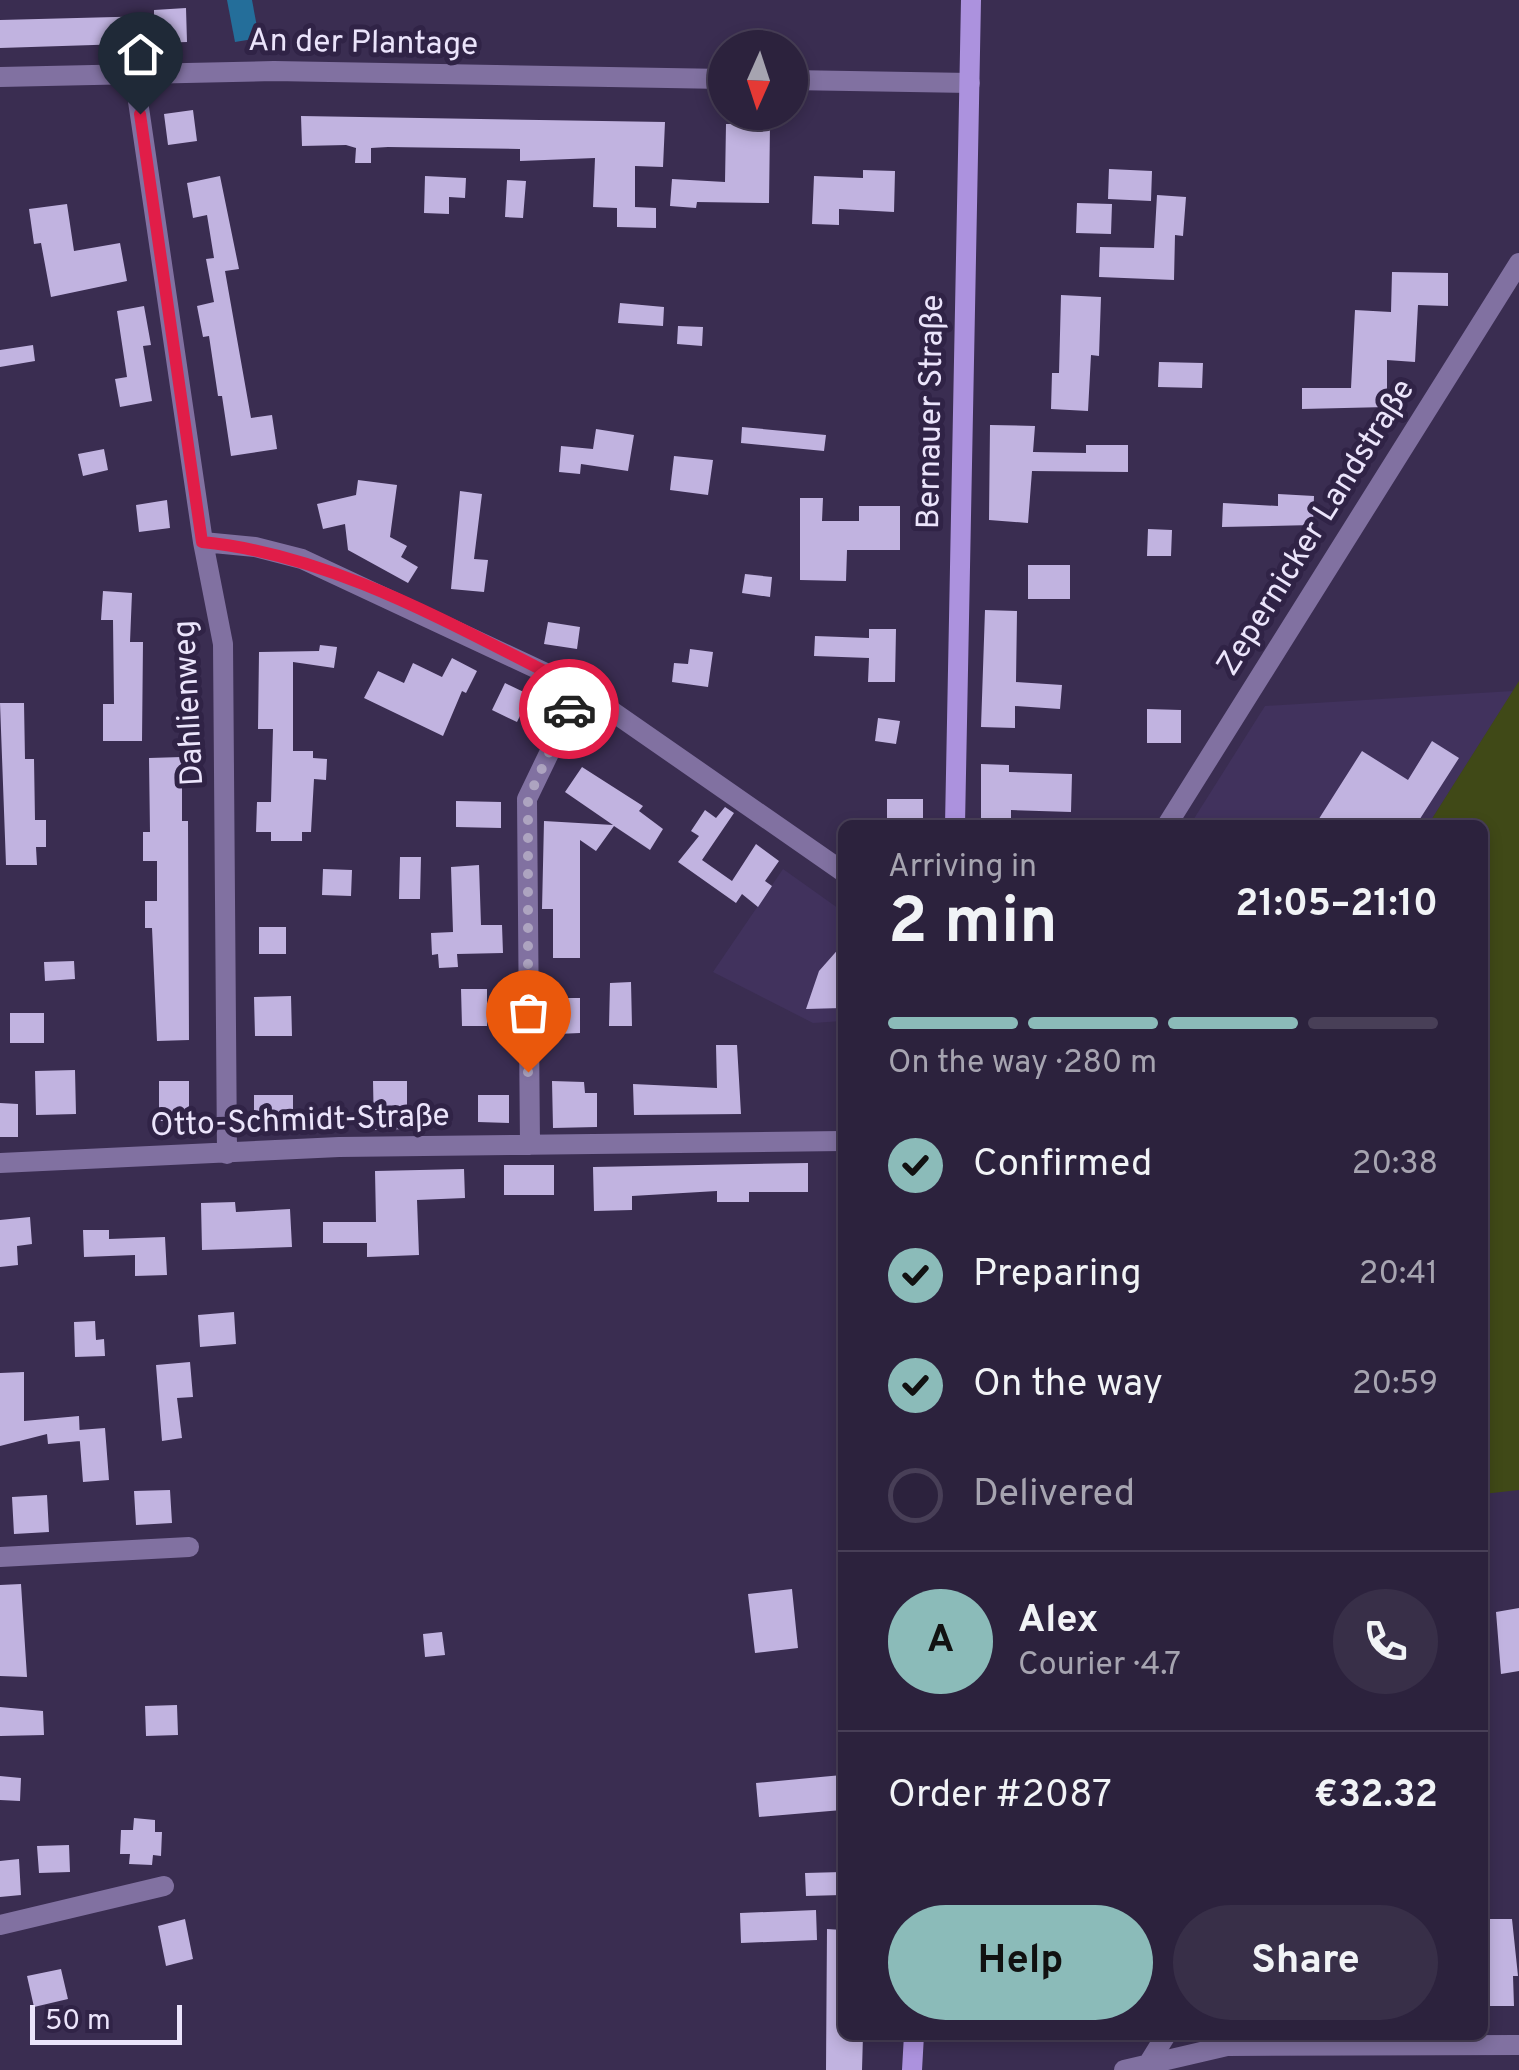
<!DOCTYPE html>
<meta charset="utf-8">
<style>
body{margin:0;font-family:Overpass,sans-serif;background:#382f48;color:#f1f3f6;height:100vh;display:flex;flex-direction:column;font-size:38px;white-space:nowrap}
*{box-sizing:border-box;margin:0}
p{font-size:32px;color:#a6a4b0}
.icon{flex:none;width:55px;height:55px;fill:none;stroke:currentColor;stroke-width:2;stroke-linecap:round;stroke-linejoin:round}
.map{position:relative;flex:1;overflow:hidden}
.side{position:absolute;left:838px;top:820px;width:650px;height:1220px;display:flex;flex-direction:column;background:#2c223d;border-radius:15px;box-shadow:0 5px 15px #0003,0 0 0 2px #483f57}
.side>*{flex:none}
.needle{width:65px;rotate:183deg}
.controls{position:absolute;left:708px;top:30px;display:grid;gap:20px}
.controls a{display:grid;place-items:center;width:100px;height:100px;border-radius:50%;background:#2c223d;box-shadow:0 5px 15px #0003,0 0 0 2px #483f57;font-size:50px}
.scale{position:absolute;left:30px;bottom:25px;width:152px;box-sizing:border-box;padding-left:10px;border:5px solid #ebe4fb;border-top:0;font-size:28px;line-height:35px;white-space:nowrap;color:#ebe4fb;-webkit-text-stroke:8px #302346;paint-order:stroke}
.pin{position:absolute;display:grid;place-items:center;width:85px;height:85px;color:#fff;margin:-102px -42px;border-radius:50% 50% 50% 0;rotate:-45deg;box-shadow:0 0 10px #0007}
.pin .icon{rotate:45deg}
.courier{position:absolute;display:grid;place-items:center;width:100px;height:100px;margin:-50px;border:8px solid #e11d48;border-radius:50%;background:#fff;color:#222;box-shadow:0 2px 12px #0007}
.head em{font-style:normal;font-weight:700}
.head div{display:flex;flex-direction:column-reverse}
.head{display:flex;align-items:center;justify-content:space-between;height:170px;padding:0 50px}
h1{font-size:65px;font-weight:700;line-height:75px}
.bar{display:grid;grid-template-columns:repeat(4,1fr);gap:15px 10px;align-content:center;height:120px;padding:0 50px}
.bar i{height:12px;border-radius:8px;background:#483f57}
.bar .active{background:#8bbbb9}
.bar p{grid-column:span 4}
.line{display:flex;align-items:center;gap:25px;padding:0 50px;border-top:2px solid #483f57}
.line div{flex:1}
.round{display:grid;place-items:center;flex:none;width:105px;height:105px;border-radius:52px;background:#382f48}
ol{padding:0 50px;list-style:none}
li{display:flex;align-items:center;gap:30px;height:110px}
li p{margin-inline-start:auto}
li .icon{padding:10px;border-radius:50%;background:#8bbbb9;color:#111;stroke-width:4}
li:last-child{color:#a6a4b0}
li i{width:55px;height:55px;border:5px solid #483f57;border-radius:50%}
.action{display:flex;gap:20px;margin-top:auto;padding:20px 50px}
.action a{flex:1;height:115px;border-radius:60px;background:#8bbbb9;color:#111;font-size:40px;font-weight:700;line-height:115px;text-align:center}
.action a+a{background:#382f48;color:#f1f3f6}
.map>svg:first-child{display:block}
.built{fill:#41325d}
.green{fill:#404917}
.water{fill:#246e9a}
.building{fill:#c1b3e0}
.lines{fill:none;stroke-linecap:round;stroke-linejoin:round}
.minor{stroke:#8171a1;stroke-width:20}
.secondary{stroke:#ac92de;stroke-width:20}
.done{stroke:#ada4c0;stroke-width:10;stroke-dasharray:0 18}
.route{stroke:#e11d48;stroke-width:12}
.labels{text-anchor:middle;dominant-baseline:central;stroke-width:10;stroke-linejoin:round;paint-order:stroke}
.street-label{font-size:32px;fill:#ebe4fb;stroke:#302346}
</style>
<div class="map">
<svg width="1519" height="2070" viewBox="0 0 1519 2070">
<rect width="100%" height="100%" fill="#3a2d51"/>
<path class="built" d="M1513,691L1428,825H1190L1265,706Z
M783,869L842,911V1021L813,1023L713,972Z"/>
<path class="green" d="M1519,681V1490L1483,1494L1482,825H1428Z"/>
<path class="water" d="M227,0H252L259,38L235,42Z"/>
<path class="building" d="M186,8L187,42L0,48V20L154,16V10Z
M193,110L197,141L168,145L164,114Z
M301,116L665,122L663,167L635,166V207L656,208V228L617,227V208L593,207L595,158L520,161V149L388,147L371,148V163H355L356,148L346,145L302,146Z
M726,124H770L769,203L697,202L696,208L670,206L672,179L725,182Z
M1109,169L1152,171L1151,201L1108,199Z
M863,170L895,171L894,212L839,209V225L812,224L814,176L863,178Z
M220,176L239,269L225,271L251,418L272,415L277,449L231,456L222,396H218L209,336L203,337L197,306L214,302L206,259L214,258L207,215L193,218L187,183Z
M425,176L466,178L465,198L449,197V214L424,213Z
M507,180L526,181L523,218L505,217Z
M1157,195L1186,197L1183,236L1175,235L1174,280L1099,277L1100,247L1154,248Z
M1077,203L1112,204L1111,234L1076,233Z
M67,204L74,251L120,243L127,281L51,297L41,243L34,244L29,209Z
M1392,272L1448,273V306L1418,305L1415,362L1387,360V407L1302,409V388H1351L1355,310L1391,312Z
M1061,295L1101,297L1099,356L1091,355L1088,411L1051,409L1052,373H1059Z
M620,303L664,307L663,326L618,323Z
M144,306L151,345L143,346L152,401L120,407L115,379L127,377L117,311Z
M678,326L703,327L702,346L677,344Z
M33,345L35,361L0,367V350Z
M1159,362L1203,363L1202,388L1158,387Z
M990,425L1035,426L1033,452L1086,453V445H1128V472L1032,471L1028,523L989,520Z
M742,427L826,435L824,451L741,443Z
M596,429L634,435L628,471L581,464L580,474L559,472L561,446L593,449Z
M104,449L108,470L83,476L78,454Z
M674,456L713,460L708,495L670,490Z
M358,480L397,485L390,537L407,546L401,557L418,567L408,583L348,550L345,524L323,529L317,504L356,495Z
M460,491L482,494L474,559L488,560L484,592L451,589Z
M1278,494L1314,496L1313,525L1222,527L1223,503L1278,506Z
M800,498H823L822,521H859V506H900V550H847L846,581L800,580Z
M167,500L170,528L139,532L136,505Z
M1148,529L1172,530L1171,556H1147Z
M1028,565H1070V599H1028Z
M745,574L772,577L770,597L742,593Z
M103,591L132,593L130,642H143L142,741H103V704H114L113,620H101Z
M985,610L1017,611L1016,682L1062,685L1060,709L1015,706V728L981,727Z
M548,622L580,627L577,649L544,644Z
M869,629H896L895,682H868L869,658L814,656L815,636L869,638Z
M320,645L337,647L334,668L293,662V751H313V758L327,759L326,780L314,779L311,832H302V841H271V832H256L257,802H271L273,729H258L259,652L319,651Z
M690,649L713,652L708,687L672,682L674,663L688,664Z
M452,658L477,671L466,693L462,691L443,736L364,698L378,671L404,683L413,663L442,677Z
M505,683L530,695L517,722L492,710Z
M0,703H24L25,759H34L35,820H46V847H36L37,865H6Z
M1147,709L1181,710V743H1147Z
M878,718L900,721L896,744L875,741Z
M1432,741L1459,758L1416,825H1315L1362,751L1408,780Z
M182,757V821H188L189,1040L157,1041L152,928H145V901H157V861H143V832H150L149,758Z
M981,764L1009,765V772L1072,774L1071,812L1011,810V825H981Z
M582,767L643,806L639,811L663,829L650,850L614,826L596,851L580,840V958H553V909H542L544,821L613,825L565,792Z
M887,799H923V825H887Z
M456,801L501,802V828L456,827Z
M725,807L734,813L702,860L732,881L756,844L779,861L765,881L772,886L758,907L742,894L736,903L678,862L699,836L691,831L705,810L716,818Z
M400,857H421L420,899H399Z
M479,865L481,925H502L503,953L457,954L458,967L439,968L438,954L432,955L431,933L453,932L451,867Z
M323,869L352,870L351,896L322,895Z
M259,927H286V954H259Z
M842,945V1008L806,1009L819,971Z
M74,961L75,979L45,981L44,962Z
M631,982L632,1026H609L610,983Z
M461,989H487V1026H462Z
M291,996L292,1036H255L254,997Z
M557,998H580V1033L557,1034Z
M10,1013H44V1043H10Z
M716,1045H737L741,1114L634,1115L633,1084L717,1088Z
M75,1070L76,1114L36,1115L35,1071Z
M159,1081H189V1121H159Z
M373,1081H407V1129L374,1130Z
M552,1081L584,1082L585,1093H597V1127L553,1128Z
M254,1095H293V1123L254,1124Z
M478,1095H509V1123L478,1122Z
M0,1103L18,1104V1137H0Z
M808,1163V1192H749V1202H717V1191L632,1196V1210L594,1211L593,1167Z
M504,1165H554V1195H504Z
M464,1169L465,1198L417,1200L419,1255L367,1257V1243H323V1222H376L375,1171Z
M235,1202L236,1212L290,1209L292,1247L202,1250L201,1203Z
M30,1217L32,1244L17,1246L18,1265L0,1267V1220Z
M83,1230H109V1239L165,1237L167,1275L135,1276V1255L84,1257Z
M234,1312L236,1344L200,1347L198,1315Z
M95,1321L96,1340L104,1339L105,1356L75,1357L74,1322Z
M190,1362L193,1397L177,1398L182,1438L162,1441L156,1365Z
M24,1372V1421L79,1416L80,1441L48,1444L47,1434L0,1446V1373Z
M105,1428L109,1480L83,1482L79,1430Z
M170,1490L172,1523L136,1525L134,1491Z
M47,1495L49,1532L14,1534L12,1497Z
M21,1584L27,1677L0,1676V1585Z
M792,1589L798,1648L755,1653L748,1594Z
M1519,1608V1671L1501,1674L1496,1612Z
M442,1632L445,1655L425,1657L423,1634Z
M177,1705L178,1735L146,1736L145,1706Z
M0,1707L43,1711L44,1735L0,1736Z
M842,1775V1810L759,1817L756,1783Z
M0,1776L21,1778L20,1801L0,1800Z
M134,1818L155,1820V1832H162L161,1856L153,1855L152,1865L129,1864L130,1854H120L121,1830H133Z
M69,1845L70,1872L39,1873L37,1846Z
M19,1859L21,1895L0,1897V1861Z
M842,1872V1895L806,1896L805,1873Z
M816,1910L817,1940L741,1943L740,1913Z
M185,1919L193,1959L166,1966L158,1926Z
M1482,1919H1512L1518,1976H1513L1514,2006H1482Z
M827,1929L842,1930V2035H863L862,2070H826Z
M61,1969L68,1999L34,2007L27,1976Z"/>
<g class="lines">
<path class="minor" d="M134,74L203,542L223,644L227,1154
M0,77L274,71L725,79
M790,80L970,83
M203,542L255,547L302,559L580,689L842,871
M1167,825L1519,263
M530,1145L527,799L580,689
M0,1163L339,1147L842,1141
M0,1557L189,1547
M0,1925L164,1886
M1150,2061L1166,2035
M1124,2070L1227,2046L1519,2045"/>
<path class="secondary" d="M955,825L971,0
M912,2070L914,2035"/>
</g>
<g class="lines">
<path class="done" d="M528,1072V799L569,709"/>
<path class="route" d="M140,114L202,542C337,555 460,630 580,689L569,709"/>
</g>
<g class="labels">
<g class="street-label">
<text transform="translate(363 44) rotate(1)">An der Plantage</text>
<text transform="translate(932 412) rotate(-89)">Bernauer Straße</text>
<text transform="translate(1317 528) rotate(-58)">Zepernicker Landstraße</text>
<text transform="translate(190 703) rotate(-93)">Dahlienweg</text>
<text transform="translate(300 1122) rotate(-2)">Otto-Schmidt-Straße</text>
</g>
</g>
</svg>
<div class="controls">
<a><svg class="needle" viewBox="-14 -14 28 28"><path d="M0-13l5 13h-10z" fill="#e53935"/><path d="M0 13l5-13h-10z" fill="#a6a4b0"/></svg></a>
</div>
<div class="scale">50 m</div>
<div class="pin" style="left:528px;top:1072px;background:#ea580c"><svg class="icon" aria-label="bag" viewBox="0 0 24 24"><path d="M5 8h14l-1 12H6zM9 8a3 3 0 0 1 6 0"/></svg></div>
<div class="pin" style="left:140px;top:114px;background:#1f2937"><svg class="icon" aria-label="home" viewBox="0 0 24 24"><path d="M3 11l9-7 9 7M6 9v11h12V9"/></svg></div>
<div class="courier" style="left:569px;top:709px"><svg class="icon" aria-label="car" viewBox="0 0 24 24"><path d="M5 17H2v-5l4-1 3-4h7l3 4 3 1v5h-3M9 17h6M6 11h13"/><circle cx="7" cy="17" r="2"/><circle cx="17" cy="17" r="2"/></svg></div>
<section class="side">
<div class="head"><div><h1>2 min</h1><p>Arriving in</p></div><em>21:05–21:10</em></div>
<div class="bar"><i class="active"></i><i class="active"></i><i class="active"></i><i></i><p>On the way · 280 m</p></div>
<ol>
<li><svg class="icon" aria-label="check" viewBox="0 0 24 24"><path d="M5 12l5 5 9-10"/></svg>Confirmed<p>20:38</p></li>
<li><svg class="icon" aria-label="check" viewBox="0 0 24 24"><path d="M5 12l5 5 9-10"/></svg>Preparing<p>20:41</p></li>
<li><svg class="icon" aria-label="check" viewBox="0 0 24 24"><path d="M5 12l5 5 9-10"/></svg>On the way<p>20:59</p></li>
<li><i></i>Delivered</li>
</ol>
<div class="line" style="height:180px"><b class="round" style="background:#8bbbb9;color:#111">A</b><div><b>Alex</b><p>Courier · 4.7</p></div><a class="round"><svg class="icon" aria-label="phone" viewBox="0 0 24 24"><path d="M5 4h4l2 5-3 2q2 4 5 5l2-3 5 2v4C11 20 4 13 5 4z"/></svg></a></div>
<div class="line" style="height:130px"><div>Order #2087</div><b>€32.32</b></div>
<div class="action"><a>Help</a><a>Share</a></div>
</section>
</div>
